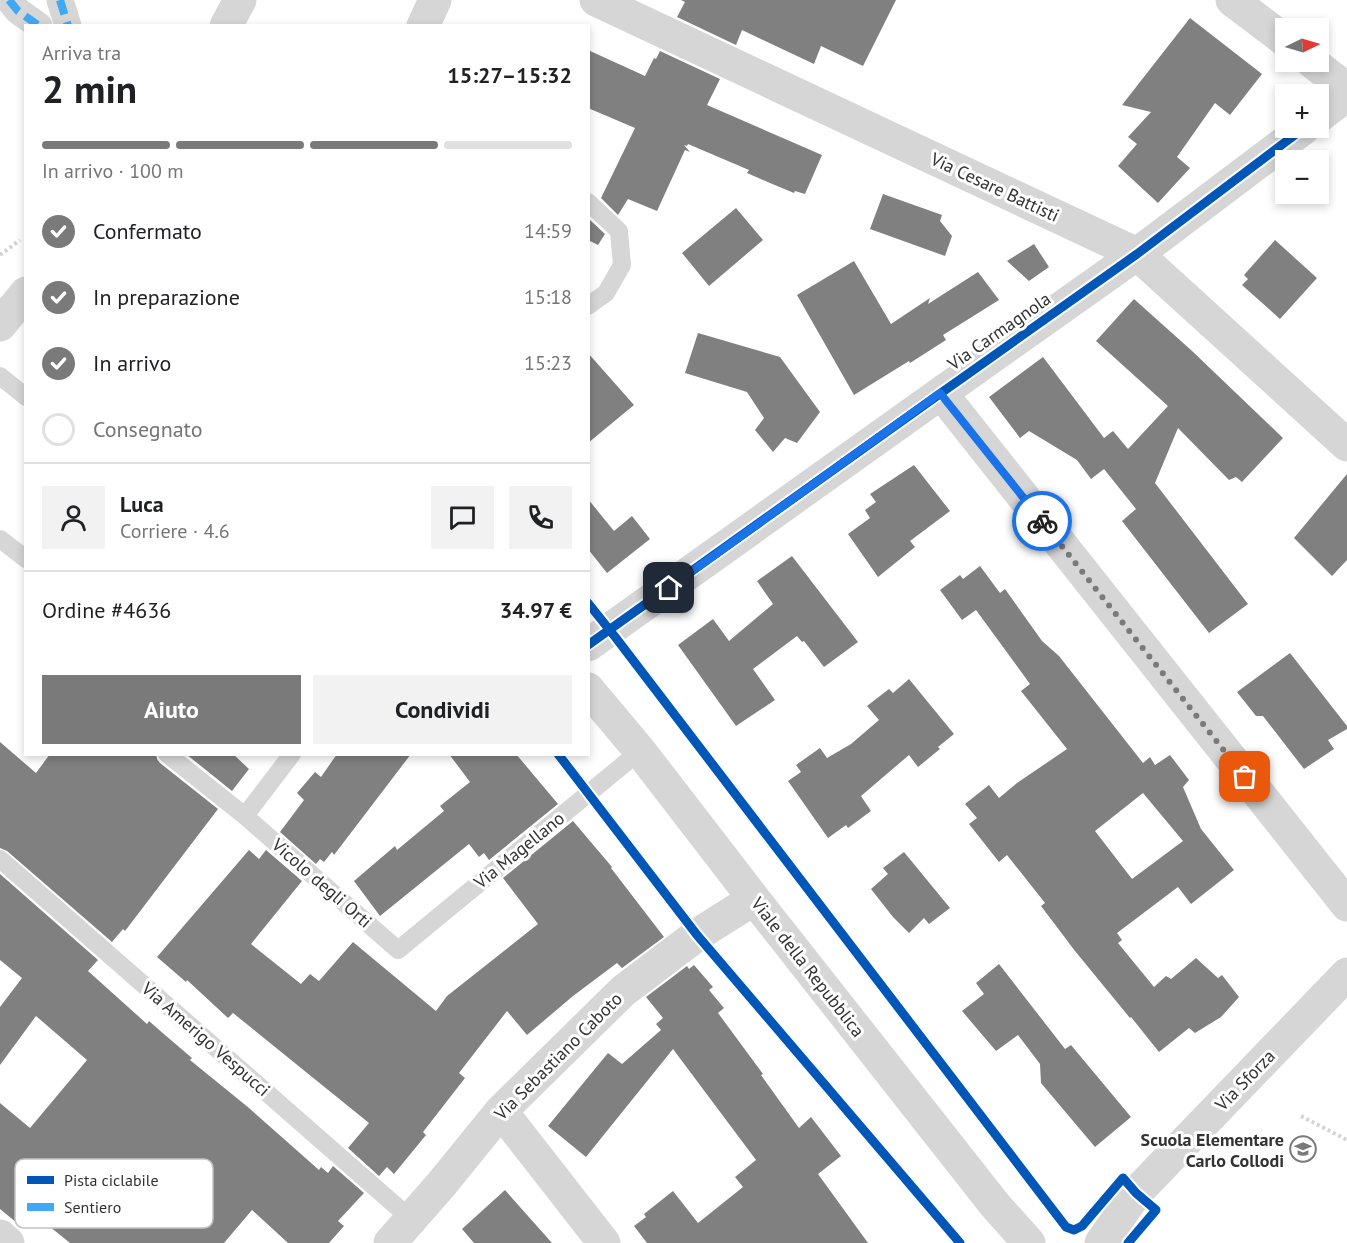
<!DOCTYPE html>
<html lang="it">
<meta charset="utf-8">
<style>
body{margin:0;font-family:"PT Sans",sans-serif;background:#f2f2f2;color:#202124;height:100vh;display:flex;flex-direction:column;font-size:22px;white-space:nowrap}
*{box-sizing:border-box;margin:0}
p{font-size:20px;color:#757577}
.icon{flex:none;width:33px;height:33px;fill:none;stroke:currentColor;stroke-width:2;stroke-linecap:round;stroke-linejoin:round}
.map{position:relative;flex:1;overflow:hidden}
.details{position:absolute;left:24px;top:24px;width:566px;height:732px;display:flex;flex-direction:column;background:#fff;border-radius:0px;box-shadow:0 3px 9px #0003}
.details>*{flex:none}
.needle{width:39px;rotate:85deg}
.controls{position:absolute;left:1275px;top:18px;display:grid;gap:12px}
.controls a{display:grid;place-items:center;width:54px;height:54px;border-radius:0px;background:#fff;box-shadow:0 3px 9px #0003;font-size:30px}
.pin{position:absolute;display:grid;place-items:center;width:51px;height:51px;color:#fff;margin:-26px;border-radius:12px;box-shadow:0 3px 9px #0006}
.courier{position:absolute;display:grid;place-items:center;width:60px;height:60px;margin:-30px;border:4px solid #1a73e8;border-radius:50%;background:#fff;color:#222;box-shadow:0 2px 8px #0007}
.overview em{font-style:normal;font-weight:800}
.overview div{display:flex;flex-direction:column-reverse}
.overview{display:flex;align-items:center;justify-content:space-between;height:102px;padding:0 18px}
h1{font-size:39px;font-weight:800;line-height:45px}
.bar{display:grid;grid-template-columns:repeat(4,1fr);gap:9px 6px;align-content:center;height:72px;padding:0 18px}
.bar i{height:8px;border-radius:4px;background:#e0e0e0}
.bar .on{background:#7a7a7a}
.bar p{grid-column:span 4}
.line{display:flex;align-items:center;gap:15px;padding:0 18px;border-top:2px solid #e0e0e0}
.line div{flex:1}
.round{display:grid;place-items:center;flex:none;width:63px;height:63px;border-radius:0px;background:#f2f2f2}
ol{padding:0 18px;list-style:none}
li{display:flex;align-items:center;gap:18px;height:66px}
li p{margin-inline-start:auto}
li .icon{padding:6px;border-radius:50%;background:#7a7a7a;color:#fff;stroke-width:4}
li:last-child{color:#757577}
li i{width:33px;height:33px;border:3px solid #e0e0e0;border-radius:50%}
.cta{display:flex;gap:12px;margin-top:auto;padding:12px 18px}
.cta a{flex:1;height:69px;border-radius:0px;background:#7a7a7a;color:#fff;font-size:24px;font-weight:800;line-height:69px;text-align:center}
.cta a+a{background:#f2f2f2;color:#202124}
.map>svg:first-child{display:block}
.building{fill:#808080;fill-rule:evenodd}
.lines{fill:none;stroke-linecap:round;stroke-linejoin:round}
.path{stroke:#d4d4d4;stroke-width:4;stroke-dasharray:3 3;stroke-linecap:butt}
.service{stroke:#d6d6d6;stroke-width:18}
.pedestrian{stroke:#d6d6d6;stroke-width:27}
.minor{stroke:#d6d6d6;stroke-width:33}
.tertiary{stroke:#d6d6d6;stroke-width:33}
.quiet{stroke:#3fa9f5;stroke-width:8;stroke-dasharray:15 8;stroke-linecap:butt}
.cycleway-casing{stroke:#fff;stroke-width:13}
.cycleway{stroke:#0057b8;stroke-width:9}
.done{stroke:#7a7a7a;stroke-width:6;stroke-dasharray:0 10.8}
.route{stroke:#1a73e8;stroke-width:8}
.labels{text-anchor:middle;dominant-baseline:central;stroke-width:6;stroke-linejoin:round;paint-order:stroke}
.street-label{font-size:18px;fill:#323232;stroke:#fff}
.poi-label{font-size:18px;font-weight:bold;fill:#323232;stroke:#fff;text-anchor:end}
.key{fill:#fff;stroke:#c2c2c2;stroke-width:1.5}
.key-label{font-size:16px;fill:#323232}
</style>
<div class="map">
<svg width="1347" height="1243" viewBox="0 0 1347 1243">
<rect width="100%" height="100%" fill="#fff"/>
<path class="building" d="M681,0H896L863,66L821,46L814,64L742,30L736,45L677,17L685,2Z
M1190,18L1262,74L1230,115L1215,103L1177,157L1190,168L1158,203L1118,166L1137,144L1128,137L1151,112L1122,105Z
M588,50L645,76L654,58L656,59L660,51L720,79L707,105L822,155L805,194L795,191L794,193L770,183L747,173L749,170L688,144L687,146L684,145L690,152L685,150L657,211L628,199L618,215L601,198L635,128L588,108Z
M883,194L942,215L940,221L952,236L945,256L870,229Z
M736,208L763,240L709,286L682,253Z
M590,220L605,234L598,245L588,240V224Z
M1275,240L1317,278L1280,319L1242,285L1248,279L1244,275Z
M1034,244L1049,267L1029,281L1007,261Z
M854,261L891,324L930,298L928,304L978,272L999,300L943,335L946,340L910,363L909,361L854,395L797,295Z
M1134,299L1191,350L1283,438L1242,482L1236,477L1229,480L1178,428L1155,483L1248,604L1209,633L1122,521L1136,509L1104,469L1091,479L1077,460L1029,431L1020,438L989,397L1043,357L1104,438L1113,431L1128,449L1168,406L1096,341Z
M698,333L780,357L820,412L797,443L785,438L773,452L755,430L764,418L747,392L685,373Z
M588,353L634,405L588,443Z
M914,465L950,511L910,541L915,547L878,577L848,534L870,518L865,510L876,502L870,494Z
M1347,474V560L1332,576L1294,538Z
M588,499L614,531L632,516L650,539L607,573L588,549Z
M792,556L858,642L824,667L804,641L802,642L797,636L753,669L775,700L736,726L678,645L713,619L729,641L773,604L757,581Z
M980,566L1000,593L1005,589L1042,641L1059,656L1143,763L1150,757L1155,765L1170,755L1189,780L1183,787L1201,829L1234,870L1191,904L1178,887L1117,933L1122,940L1118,943L1154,987L1166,976L1171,979L1196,958L1218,978L1222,975L1239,997L1221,1017L1195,1033L1189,1028L1159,1052L1131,1017L1130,1018L1075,951L1041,906L1045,903L1007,855L999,862L969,824L977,818L965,804L989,785L999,798L1017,783L1067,749L1021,691L1030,684L976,610L962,620L940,590L960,575L963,579ZM1143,793L1183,841L1132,879L1095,831Z
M1290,653L1347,726V729L1328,740L1334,749L1304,769L1263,716H1256L1237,692Z
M909,679L954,734L938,747L940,749L918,767L909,755L861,796L871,811L848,828L846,825L828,838L788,781L801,772L796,765L820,748L827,758L851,744L879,720L867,706L889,689L893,693Z
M0,742L36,773L50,754H156L157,759L160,763L218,809L125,931L123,929L112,942L7,851L0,848Z
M186,754H233L249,769L232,791Z
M337,754H411L334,855L332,852L324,862L320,859L316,864L280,832L304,800L297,793L315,772L321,777Z
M449,754H516L558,804L489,860L484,853L479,857L469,844L380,916L354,881L395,846L397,850L444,811L440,806L470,782Z
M573,821L612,867L611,868L664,937L622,968L617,963L573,996L527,1035L507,1011L459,1073L465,1078L423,1132L426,1135L394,1174L387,1167L379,1176L348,1148L369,1123L233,1013L228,1018L187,980L186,982L157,957L249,850L259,859L266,850L302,881L251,944L301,984L310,974L319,981L353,942L436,1011L447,996L538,924L503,878Z
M904,852L950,908L929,924L924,918L909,933L893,917L871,889L888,874L883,868Z
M0,874L98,960L88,971L147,1024L149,1021L165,1035L192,1058L190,1060L249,1108L319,1170L321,1167L328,1173L333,1166L364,1193L338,1221L344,1226L329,1243H288L252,1210L224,1243H70L28,1209L17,1223L0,1209V1103L30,1128L87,1060L36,1016L0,1065V1007L22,978L0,960Z
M999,964L1065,1049L1071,1045L1131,1117L1095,1147L1041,1083L1040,1064L1018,1035L996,1051L962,1011L984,994L976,983Z
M694,965L713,987L709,990L724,1008L718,1013L763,1074L761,1075L799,1128L811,1117L841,1156L818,1174L868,1243H647L634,1226L646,1217L644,1214L673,1191L698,1223L743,1187L735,1177L756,1160L673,1049L586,1157L548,1126L608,1053L622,1064L661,1030L656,1024L663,1018L646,997L687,966L689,969Z
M505,1190L552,1243H474L462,1229Z"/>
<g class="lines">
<path class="path" d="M0,255L20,240
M1301,1116L1347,1140"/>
<path class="service" d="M588,202L619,231L622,265L606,293L588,306
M0,376L26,397
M0,539L26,559
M167,754L245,816L398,950L640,751
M245,816L292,754
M0,859L411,1219"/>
<path class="pedestrian" d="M9,0L18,11L39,26
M60,0L68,26"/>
<path class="minor" d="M596,0L1137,254L1347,445
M1232,0L1286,41
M226,26L240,0
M423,26L435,0
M1312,62L1347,89
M1318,117L1347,95
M0,325L26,293
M941,393L1347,905
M588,645L941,393L1137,254L1304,128
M588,689L640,751L754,899L995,1205L1029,1243
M501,1111L604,1243
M0,1236L8,1243
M390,1243L440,1186L501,1111L623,991L697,935L754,899"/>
<path class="tertiary" d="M1101,1243L1136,1193L1347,974"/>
<path class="quiet" d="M9,0L18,11L39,26
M60,0L68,26"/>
<g class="cycleway-casing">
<path id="cycleway" d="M588,603L616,638L1066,1227L1074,1230L1082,1226L1123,1178L1136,1193L1156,1210L1128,1243
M588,645L941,393L1137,254L1304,128
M558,754L697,935L960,1243"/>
</g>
<use href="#cycleway" class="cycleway"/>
</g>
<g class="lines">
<path class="done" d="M1042,521L1245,777"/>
<path class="route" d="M669,588L940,393L1042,521"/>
</g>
<defs>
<g id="school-ring" transform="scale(1.35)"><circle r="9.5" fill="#fff" stroke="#7a7a7a" stroke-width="1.5"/><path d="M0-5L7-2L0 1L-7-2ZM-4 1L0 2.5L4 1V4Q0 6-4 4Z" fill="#7a7a7a"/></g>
</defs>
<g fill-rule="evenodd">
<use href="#school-ring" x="1303" y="1149"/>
</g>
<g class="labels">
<g class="street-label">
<text transform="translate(995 187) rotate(25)">Via Cesare Battisti</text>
<text transform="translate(999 331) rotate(-35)">Via Carmagnola</text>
<text transform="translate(519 850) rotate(-39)">Via Magellano</text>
<text transform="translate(322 883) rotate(41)">Vicolo degli Orti</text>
<text transform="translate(808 967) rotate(52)">Viale della Repubblica</text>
<text transform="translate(206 1039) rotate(41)">Via Amerigo Vespucci</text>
<text transform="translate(558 1056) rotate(-45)">Via Sebastiano Caboto</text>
<text transform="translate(1245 1080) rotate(-46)">Via Sforza</text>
</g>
<g class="poi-label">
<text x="1284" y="1139">Scuola Elementare<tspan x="1284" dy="21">Carlo Collodi</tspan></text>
</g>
</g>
<rect x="15" y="1159" width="198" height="69" rx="9" class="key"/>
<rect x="27" y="1176" width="27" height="8" fill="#0057b8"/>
<rect x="27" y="1203" width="27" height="8" fill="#3fa9f5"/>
<g class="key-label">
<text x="64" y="1186">Pista ciclabile</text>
<text x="64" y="1213">Sentiero</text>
</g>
</svg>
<div class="controls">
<a><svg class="needle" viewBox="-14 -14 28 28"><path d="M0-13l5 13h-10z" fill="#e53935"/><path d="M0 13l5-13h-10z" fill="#757577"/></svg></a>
<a>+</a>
<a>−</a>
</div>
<div class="pin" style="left:1245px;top:777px;background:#ea580c"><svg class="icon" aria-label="bag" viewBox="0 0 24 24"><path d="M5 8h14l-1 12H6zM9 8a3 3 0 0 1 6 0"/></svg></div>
<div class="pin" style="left:669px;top:588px;background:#1f2937"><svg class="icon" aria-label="home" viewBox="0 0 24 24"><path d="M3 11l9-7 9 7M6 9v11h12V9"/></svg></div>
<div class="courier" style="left:1042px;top:521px"><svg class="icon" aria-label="bike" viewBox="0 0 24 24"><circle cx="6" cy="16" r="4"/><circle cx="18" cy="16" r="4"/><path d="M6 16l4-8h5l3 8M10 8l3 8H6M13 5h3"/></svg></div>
<section class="details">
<div class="overview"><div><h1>2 min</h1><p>Arriva tra</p></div><em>15:27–15:32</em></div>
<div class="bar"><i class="on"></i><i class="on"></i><i class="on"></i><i></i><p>In arrivo · 100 m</p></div>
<ol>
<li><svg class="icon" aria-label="check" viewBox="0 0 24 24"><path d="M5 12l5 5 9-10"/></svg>Confermato<p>14:59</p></li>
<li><svg class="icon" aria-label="check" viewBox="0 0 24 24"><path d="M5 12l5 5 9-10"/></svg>In preparazione<p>15:18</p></li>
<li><svg class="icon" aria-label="check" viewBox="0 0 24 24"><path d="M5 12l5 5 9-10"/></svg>In arrivo<p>15:23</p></li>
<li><i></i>Consegnato</li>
</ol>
<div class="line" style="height:108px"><a class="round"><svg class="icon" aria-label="person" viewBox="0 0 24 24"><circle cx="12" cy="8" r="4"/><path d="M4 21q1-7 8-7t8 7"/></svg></a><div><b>Luca</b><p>Corriere · 4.6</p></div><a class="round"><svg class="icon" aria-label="chat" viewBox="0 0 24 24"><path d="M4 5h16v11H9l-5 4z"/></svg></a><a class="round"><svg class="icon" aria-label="phone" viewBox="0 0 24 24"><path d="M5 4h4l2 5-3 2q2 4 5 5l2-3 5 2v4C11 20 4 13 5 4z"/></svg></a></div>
<div class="line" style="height:78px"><div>Ordine #4636</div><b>34.97 €</b></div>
<div class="cta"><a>Aiuto</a><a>Condividi</a></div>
</section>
</div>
